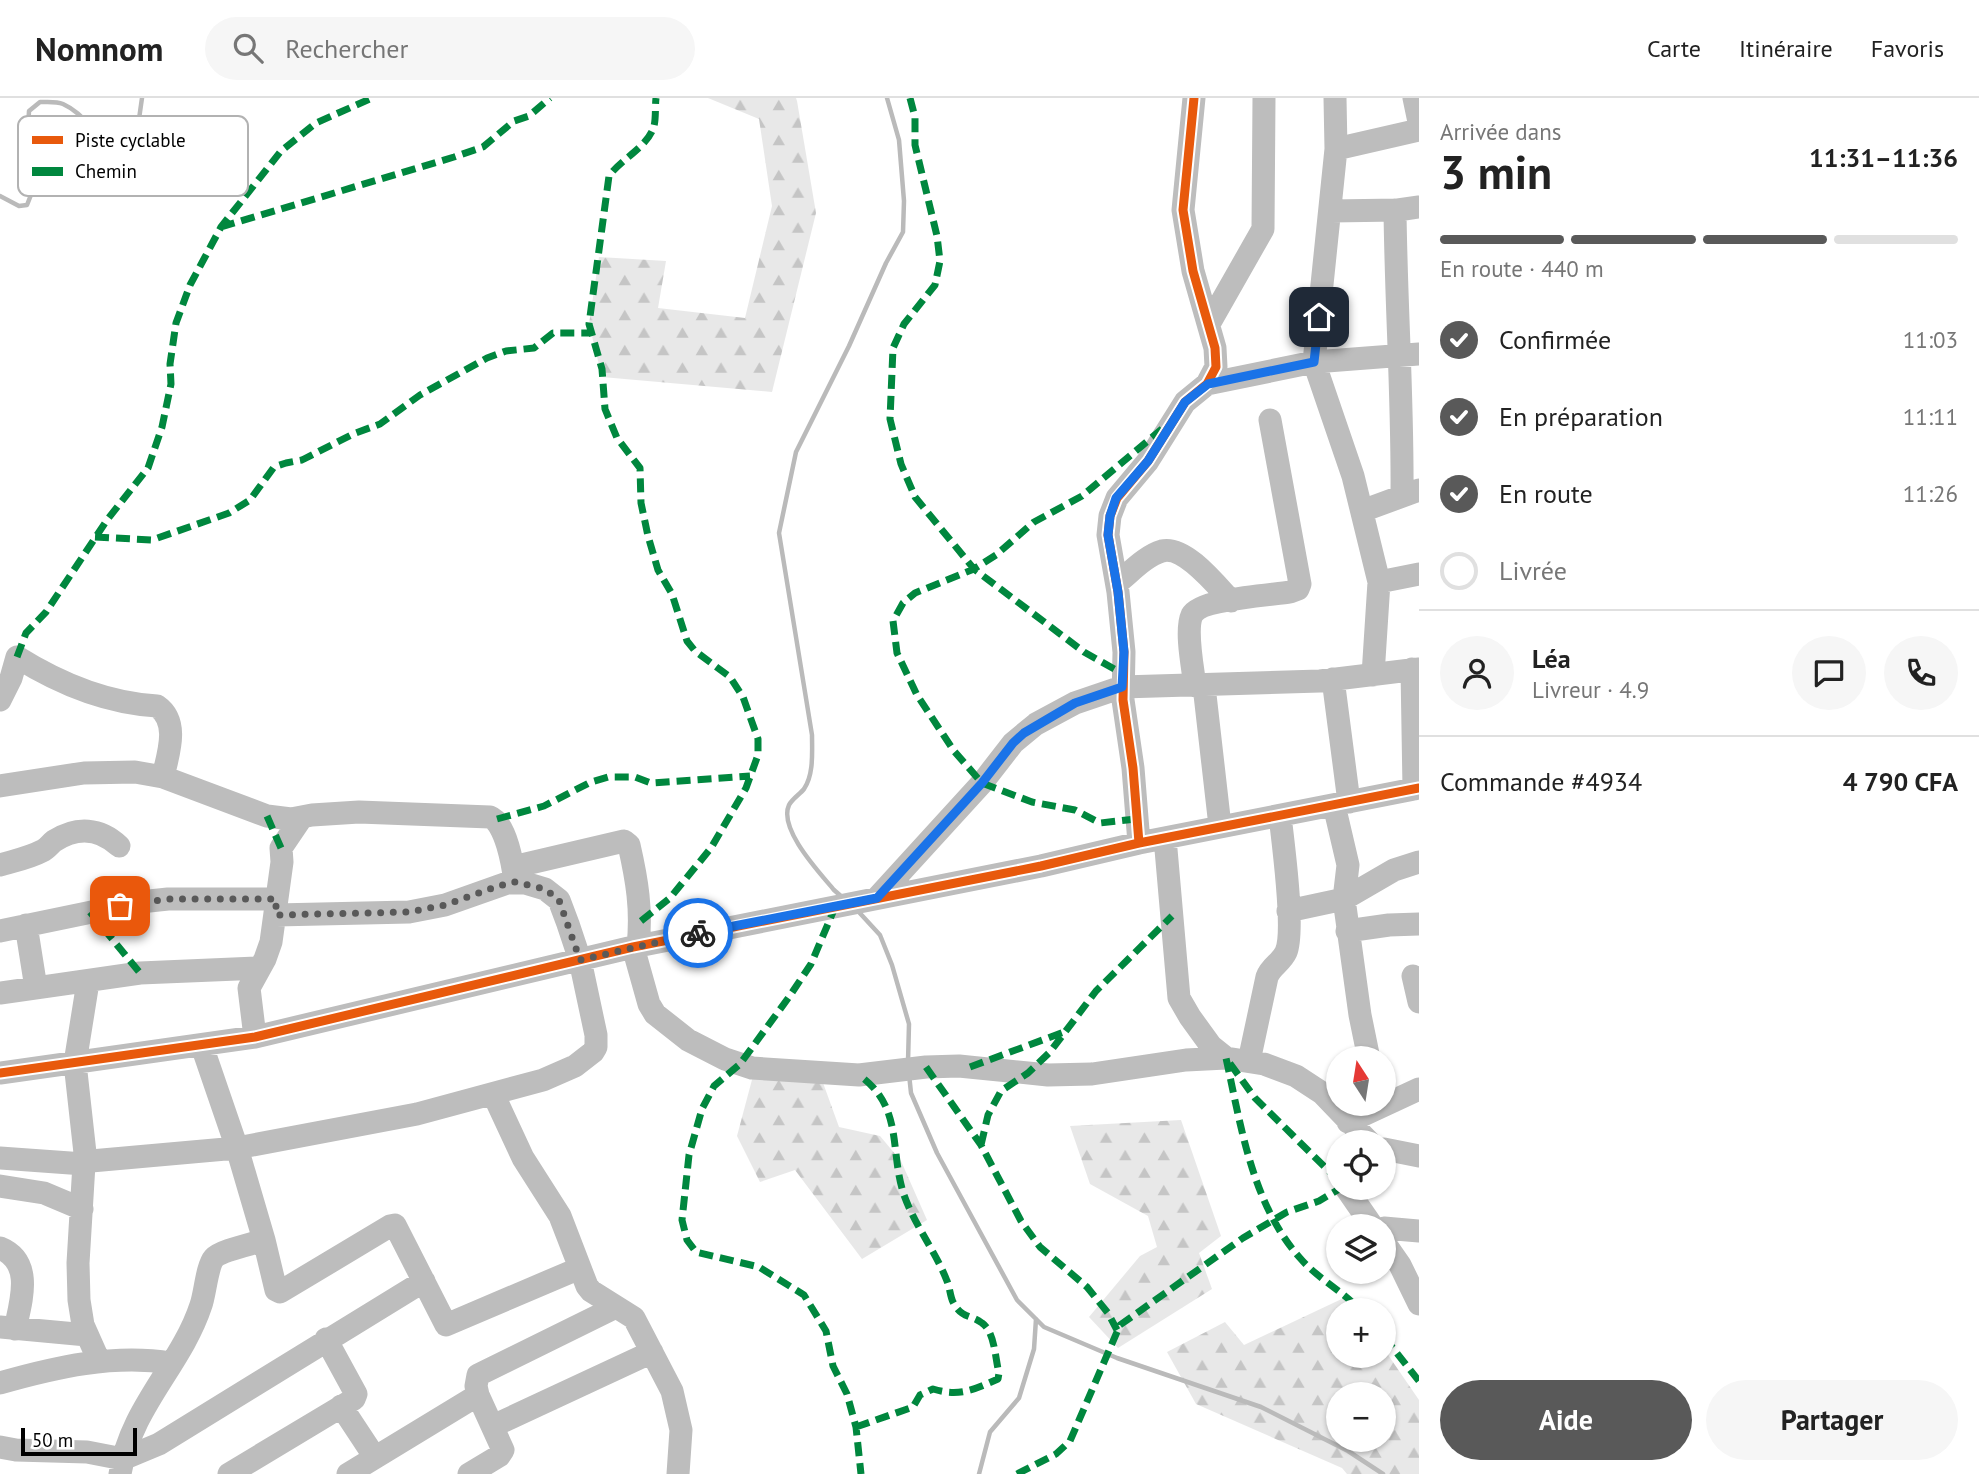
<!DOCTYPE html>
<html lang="fr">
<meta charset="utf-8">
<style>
body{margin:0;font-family:"PT Sans",sans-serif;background:#f6f6f6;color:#222;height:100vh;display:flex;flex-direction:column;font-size:26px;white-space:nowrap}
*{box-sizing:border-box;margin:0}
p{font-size:23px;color:#767676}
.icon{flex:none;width:38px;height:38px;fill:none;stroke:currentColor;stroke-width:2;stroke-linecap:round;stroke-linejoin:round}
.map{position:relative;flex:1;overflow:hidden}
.details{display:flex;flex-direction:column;background:#fff;width:560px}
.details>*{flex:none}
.needle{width:46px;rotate:348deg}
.fabs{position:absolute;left:1326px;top:948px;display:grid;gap:14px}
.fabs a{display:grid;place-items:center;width:70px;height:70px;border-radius:50%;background:#fff;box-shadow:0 2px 5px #0004;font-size:35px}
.scale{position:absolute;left:21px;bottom:18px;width:116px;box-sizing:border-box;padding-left:7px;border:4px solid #000;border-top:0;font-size:19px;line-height:24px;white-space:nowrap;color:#000;-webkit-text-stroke:5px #fff;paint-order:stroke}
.pin{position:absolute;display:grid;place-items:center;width:60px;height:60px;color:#fff;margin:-30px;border-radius:14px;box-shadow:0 4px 10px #0006}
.courier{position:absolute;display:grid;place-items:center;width:70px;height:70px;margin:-35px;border:5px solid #1a73e8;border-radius:50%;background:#fff;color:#222;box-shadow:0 2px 9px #0007}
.headline em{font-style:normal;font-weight:800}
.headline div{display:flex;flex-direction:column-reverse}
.headline{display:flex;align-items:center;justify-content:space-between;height:119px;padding:0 21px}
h1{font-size:46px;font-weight:800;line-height:52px}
.bar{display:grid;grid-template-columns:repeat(4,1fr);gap:10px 7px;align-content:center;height:84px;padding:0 21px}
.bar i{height:9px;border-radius:5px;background:#e0e0e0}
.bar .active{background:#595959}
.bar p{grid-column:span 4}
.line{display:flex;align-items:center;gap:18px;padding:0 21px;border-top:2px solid #e0e0e0}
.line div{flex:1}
.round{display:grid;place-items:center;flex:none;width:74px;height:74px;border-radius:37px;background:#f6f6f6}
ol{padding:0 21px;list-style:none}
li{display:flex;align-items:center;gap:21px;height:77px}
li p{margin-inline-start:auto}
li .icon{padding:7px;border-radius:50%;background:#595959;color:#fff;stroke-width:4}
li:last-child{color:#767676}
li i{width:38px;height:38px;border:4px solid #e0e0e0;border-radius:50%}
.primary-button{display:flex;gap:14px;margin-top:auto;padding:14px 21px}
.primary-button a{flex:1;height:80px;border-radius:42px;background:#595959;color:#fff;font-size:28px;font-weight:800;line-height:80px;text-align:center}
.primary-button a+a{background:#f6f6f6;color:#222}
header{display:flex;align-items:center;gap:42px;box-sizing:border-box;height:98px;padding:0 35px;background:#fff;border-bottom:2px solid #e0e0e0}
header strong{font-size:33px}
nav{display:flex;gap:38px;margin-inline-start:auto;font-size:24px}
.search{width:490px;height:63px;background:#f6f6f6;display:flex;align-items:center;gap:18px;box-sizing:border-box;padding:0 24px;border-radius:38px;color:#767676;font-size:26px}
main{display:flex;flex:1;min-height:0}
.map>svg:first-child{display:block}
.forest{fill:url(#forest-firs);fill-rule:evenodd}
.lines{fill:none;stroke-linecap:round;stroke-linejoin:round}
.stream{stroke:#bababa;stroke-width:4.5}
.minor{stroke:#bdbdbd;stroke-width:23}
.quiet{stroke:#00873e;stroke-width:7;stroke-dasharray:14 7;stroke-linecap:butt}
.cycleway-casing{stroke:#fff;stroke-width:13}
.cycleway{stroke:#e8590c;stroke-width:9}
.done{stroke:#595959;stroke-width:7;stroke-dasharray:0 12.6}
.route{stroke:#1a73e8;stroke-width:9}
.key{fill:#fff;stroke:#b2b2b2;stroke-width:2}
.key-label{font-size:19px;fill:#000}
</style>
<header>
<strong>Nomnom</strong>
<div class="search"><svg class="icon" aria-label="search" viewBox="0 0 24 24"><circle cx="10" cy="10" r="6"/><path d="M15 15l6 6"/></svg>Rechercher</div>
<nav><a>Carte</a><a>Itinéraire</a><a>Favoris</a></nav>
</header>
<main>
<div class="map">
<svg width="1419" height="1376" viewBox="0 0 1419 1376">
<defs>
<pattern id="forest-firs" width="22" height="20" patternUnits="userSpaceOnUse" patternTransform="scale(1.75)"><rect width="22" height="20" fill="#e8e8e8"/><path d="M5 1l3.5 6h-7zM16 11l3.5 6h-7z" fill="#c5c5c5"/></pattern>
</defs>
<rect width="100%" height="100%" fill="#fff"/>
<path class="forest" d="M708,0H796L797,3L816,115L772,294L602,279L589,226L599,159L666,163L658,210L745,220L772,108L759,21Z
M753,978L822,982L839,1029L880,1038L901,1063L927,1122L862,1161L795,1072L760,1084L737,1038Z
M1181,1022L1221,1138L1199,1155L1212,1191L1118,1250L1089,1219L1140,1158L1157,1149L1148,1118L1090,1086L1070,1028Z
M1348,1198L1358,1213H1339V1258H1384V1251L1419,1302V1376H1347L1342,1370L1196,1306L1167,1254L1225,1224L1244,1247ZM1339,1297H1384V1342H1339Z"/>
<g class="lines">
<path class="stream" d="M0,98L19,108L27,107L38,79V68L28,31L29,13L40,4C48,4 56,3 63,6C98,22 89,56 138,28L142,0
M842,799L834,792C820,775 778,731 789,707C792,701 800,696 804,691C814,676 812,654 812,637L779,435L796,354L849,248L886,165L903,134L904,103L899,42L887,0
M857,812L880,837L892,867L909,926L908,964
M909,976L911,995L937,1055L1017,1202L1044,1229L1117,1260L1261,1309L1348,1353L1383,1376
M979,1376L990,1334L1019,1300L1034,1251L1036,1221"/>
<path class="minor" d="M1335,0L1336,51L1314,264L1353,378L1379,484L1373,577
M1414,0L1419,24
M1336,51L1419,32
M1395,112C1396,208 1403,303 1402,398
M1331,113L1398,112L1419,109
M1209,226L1263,131L1264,0
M1207,286L1314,264L1419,256
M1362,413L1419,392
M1379,484L1419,476
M1117,485C1130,475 1145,458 1162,453C1185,447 1217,488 1231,503
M1412,571L1414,691
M1333,581L1349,704
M1195,588C1193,571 1185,532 1192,517C1200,501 1272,497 1290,494L1298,491L1300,486L1270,322
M1204,588L1220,728
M0,602L11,580L17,559C60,586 106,605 157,608C180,624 168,656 163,679
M0,688L84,675L135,674L163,679L267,718L291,721L312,717L359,714L490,719C506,725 513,768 515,784
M1334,707L1348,767L1344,801L1394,772L1419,764
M1165,740L1179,900L1190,919L1211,948L1226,960L1264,966L1296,978L1322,995L1370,1045
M1139,745L1133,670L1123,602L1124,554L1118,494L1108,437L1110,418L1117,400L1148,363L1185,304L1207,286L1216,269L1215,250L1193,173L1183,112L1194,0
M0,767C13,763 29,760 42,753C47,751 50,746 54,743C77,728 100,730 119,748
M513,769L624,743L629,747C637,782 642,812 638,848
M877,800L982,685L1013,645L1036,626L1075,605L1122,589L1320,583L1419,571
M1288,813L1344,801L1360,917L1369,961
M26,827L36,890
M0,833L140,804L168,801H276
M1347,833L1389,827L1419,826
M633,849L649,906L655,916L688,942L725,961L752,970L859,977L926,969L959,968L1048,977L1092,976L1186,962L1226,960
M1413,878L1419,904
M0,895L140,875L259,870
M255,939L249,890L265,861L271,844L282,764L281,750L302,719
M1249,963L1267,879C1271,868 1281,865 1286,854C1295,833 1283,744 1280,718
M0,975L255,939L633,849L1041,768L1139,745L1419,690
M490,998L496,1002L523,1060L560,1118L587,1188L591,1193L634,1220L672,1293L681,1332L678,1376
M1348,1024L1419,991
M1384,1051L1419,1058
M0,1060L84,1066
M86,1064L75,965L88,884
M0,1088L44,1095L82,1111
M1346,1090L1373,1129
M1384,1130L1419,1133
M264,1142L276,1192L280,1194L390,1128L395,1127L446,1227L580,1170
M1384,1144L1400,1167L1419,1206
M0,1150C34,1164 21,1203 15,1231
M0,1229L87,1237
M99,1263L83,1227L79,1202L78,1165L84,1066L91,1063L237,1050L417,1016L543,982L575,968L593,954L596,949V937L580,862L568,826L559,802L545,791L525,785H507L445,807L409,814L276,817
M0,1285C56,1269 113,1256 171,1265
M341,1308L374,1358
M493,1328L652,1254
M0,1349L16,1352L87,1354L123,1361L159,1346L424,1183
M120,1376C131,1308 181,1268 201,1207C205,1196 207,1168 214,1160C221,1152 253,1146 264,1142L237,1050L202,948
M229,1376L354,1301L356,1296L326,1241
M348,1376L478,1297
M469,1376L499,1358L503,1352L478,1297L476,1288L478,1277L616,1209"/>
<path class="quiet" d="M910,0L915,19V47L937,138L940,163L935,187L904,226L893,250L890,321L901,366L915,399L974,471L1084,554L1123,576
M221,129L454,59L483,49L514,23L529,18L550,0
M95,439L152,442L229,415L250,402L274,369L286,365L302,362L353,336L380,326L420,297L487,260L506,253L534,250L553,235H592
M17,559L26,535L46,514L107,422L148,370L162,329L171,286L170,266L176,225L190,187L221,129L281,53L316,25L372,0
M267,718L281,750
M497,721L544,708L591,684L608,679H635L651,685L750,678
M1136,721L1100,725L1075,712L1032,704L982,685L954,653L917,597L897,555L893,523L903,505L915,495L974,471L996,457L1034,424L1082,398L1162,331
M836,807L811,866L789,899L740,966L714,988L702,1011L689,1057L682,1122L687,1142L696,1154L759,1169L804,1197L826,1233L833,1268L847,1296L856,1329L861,1376
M90,814L140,875
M641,823L670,800L711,750L746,690L758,657V641L743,599L730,579L695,553L687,543L672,496L658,472L648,438L641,405L640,370L617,340L605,311L602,271L589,226L609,78C621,61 648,49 654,28C656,20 655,9 656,0
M926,969L981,1047L1021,1123L1040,1149L1087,1189L1108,1215L1117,1232
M970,969L1064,934
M981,1047L988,1017L1001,993L1028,975L1050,954L1096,893L1172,818
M1339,1083L1255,1000L1226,960C1241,1028 1252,1106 1300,1160C1318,1181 1343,1193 1361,1213
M1384,1239L1419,1283
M856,1329L913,1309L920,1297L933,1291C959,1299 973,1292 998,1281L999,1275C995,1260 995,1234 982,1225C970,1216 962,1221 953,1204C950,1198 950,1190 947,1183C936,1154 915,1128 904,1097C889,1052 904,1009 859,977
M1017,1376L1056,1356L1070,1343L1120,1227L1243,1140L1287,1114L1319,1103L1341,1090"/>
<g class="cycleway-casing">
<path id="cycleway" d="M1139,745L1133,670L1123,602L1124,554L1118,494L1108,437L1110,418L1117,400L1148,363L1185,304L1207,286L1216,269L1215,250L1193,173L1183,112L1194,0
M0,975L255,939L633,849L1041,768L1139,745L1419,690"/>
</g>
<use href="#cycleway" class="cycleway"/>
</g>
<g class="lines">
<path class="done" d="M120,808L168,801H276V817L409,814L445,807L498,788L515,784L545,791L559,802L580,862L698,835"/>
<path class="route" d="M698,835L877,800L982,685L1013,645L1024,635L1075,605L1122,589L1124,554L1118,494L1108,437L1110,418L1116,400L1148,363L1185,304L1208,286L1314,264L1319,219"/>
</g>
<rect x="18" y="18" width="230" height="80" rx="10" class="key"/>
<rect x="32" y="38" width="31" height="8" fill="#e8590c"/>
<rect x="32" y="69" width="31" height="9" fill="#00873e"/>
<g class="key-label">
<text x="75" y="49">Piste cyclable</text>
<text x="75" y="80">Chemin</text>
</g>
</svg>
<div class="fabs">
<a><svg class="needle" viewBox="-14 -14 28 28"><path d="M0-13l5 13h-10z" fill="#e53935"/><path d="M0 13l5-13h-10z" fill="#767676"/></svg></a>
<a><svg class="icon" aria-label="locate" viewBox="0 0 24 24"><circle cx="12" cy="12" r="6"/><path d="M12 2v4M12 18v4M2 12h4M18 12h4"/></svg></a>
<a><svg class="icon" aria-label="layers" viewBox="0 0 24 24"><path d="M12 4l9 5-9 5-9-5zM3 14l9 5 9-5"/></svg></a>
<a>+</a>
<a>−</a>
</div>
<div class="scale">50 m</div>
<div class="pin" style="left:120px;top:808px;background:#ea580c"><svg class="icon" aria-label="bag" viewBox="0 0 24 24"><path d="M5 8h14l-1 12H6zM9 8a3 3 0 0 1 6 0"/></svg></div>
<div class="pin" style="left:1319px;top:219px;background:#1f2937"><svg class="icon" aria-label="home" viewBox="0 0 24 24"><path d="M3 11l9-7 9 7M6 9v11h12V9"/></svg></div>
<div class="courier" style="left:698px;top:835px"><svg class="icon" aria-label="bike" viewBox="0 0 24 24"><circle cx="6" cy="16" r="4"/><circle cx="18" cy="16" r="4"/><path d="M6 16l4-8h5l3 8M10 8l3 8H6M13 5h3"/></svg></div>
</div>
<section class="details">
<div class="headline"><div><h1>3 min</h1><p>Arrivée dans</p></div><em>11:31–11:36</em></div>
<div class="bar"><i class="active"></i><i class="active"></i><i class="active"></i><i></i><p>En route · 440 m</p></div>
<ol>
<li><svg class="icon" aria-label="check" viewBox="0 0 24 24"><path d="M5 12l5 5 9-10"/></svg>Confirmée<p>11:03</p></li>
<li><svg class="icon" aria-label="check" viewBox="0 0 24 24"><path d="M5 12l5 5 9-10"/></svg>En préparation<p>11:11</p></li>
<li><svg class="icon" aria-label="check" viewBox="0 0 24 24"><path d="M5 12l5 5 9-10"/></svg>En route<p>11:26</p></li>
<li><i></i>Livrée</li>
</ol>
<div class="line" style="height:126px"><a class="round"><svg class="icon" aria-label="person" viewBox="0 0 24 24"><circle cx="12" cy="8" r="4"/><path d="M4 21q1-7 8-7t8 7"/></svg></a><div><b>Léa</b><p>Livreur · 4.9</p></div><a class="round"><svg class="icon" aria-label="chat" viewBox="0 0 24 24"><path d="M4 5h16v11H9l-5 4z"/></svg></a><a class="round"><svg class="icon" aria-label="phone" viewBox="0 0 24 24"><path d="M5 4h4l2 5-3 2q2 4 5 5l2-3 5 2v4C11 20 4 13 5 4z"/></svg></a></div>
<div class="line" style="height:91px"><div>Commande #4934</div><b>4 790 CFA</b></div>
<div class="primary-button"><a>Aide</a><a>Partager</a></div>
</section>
</main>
